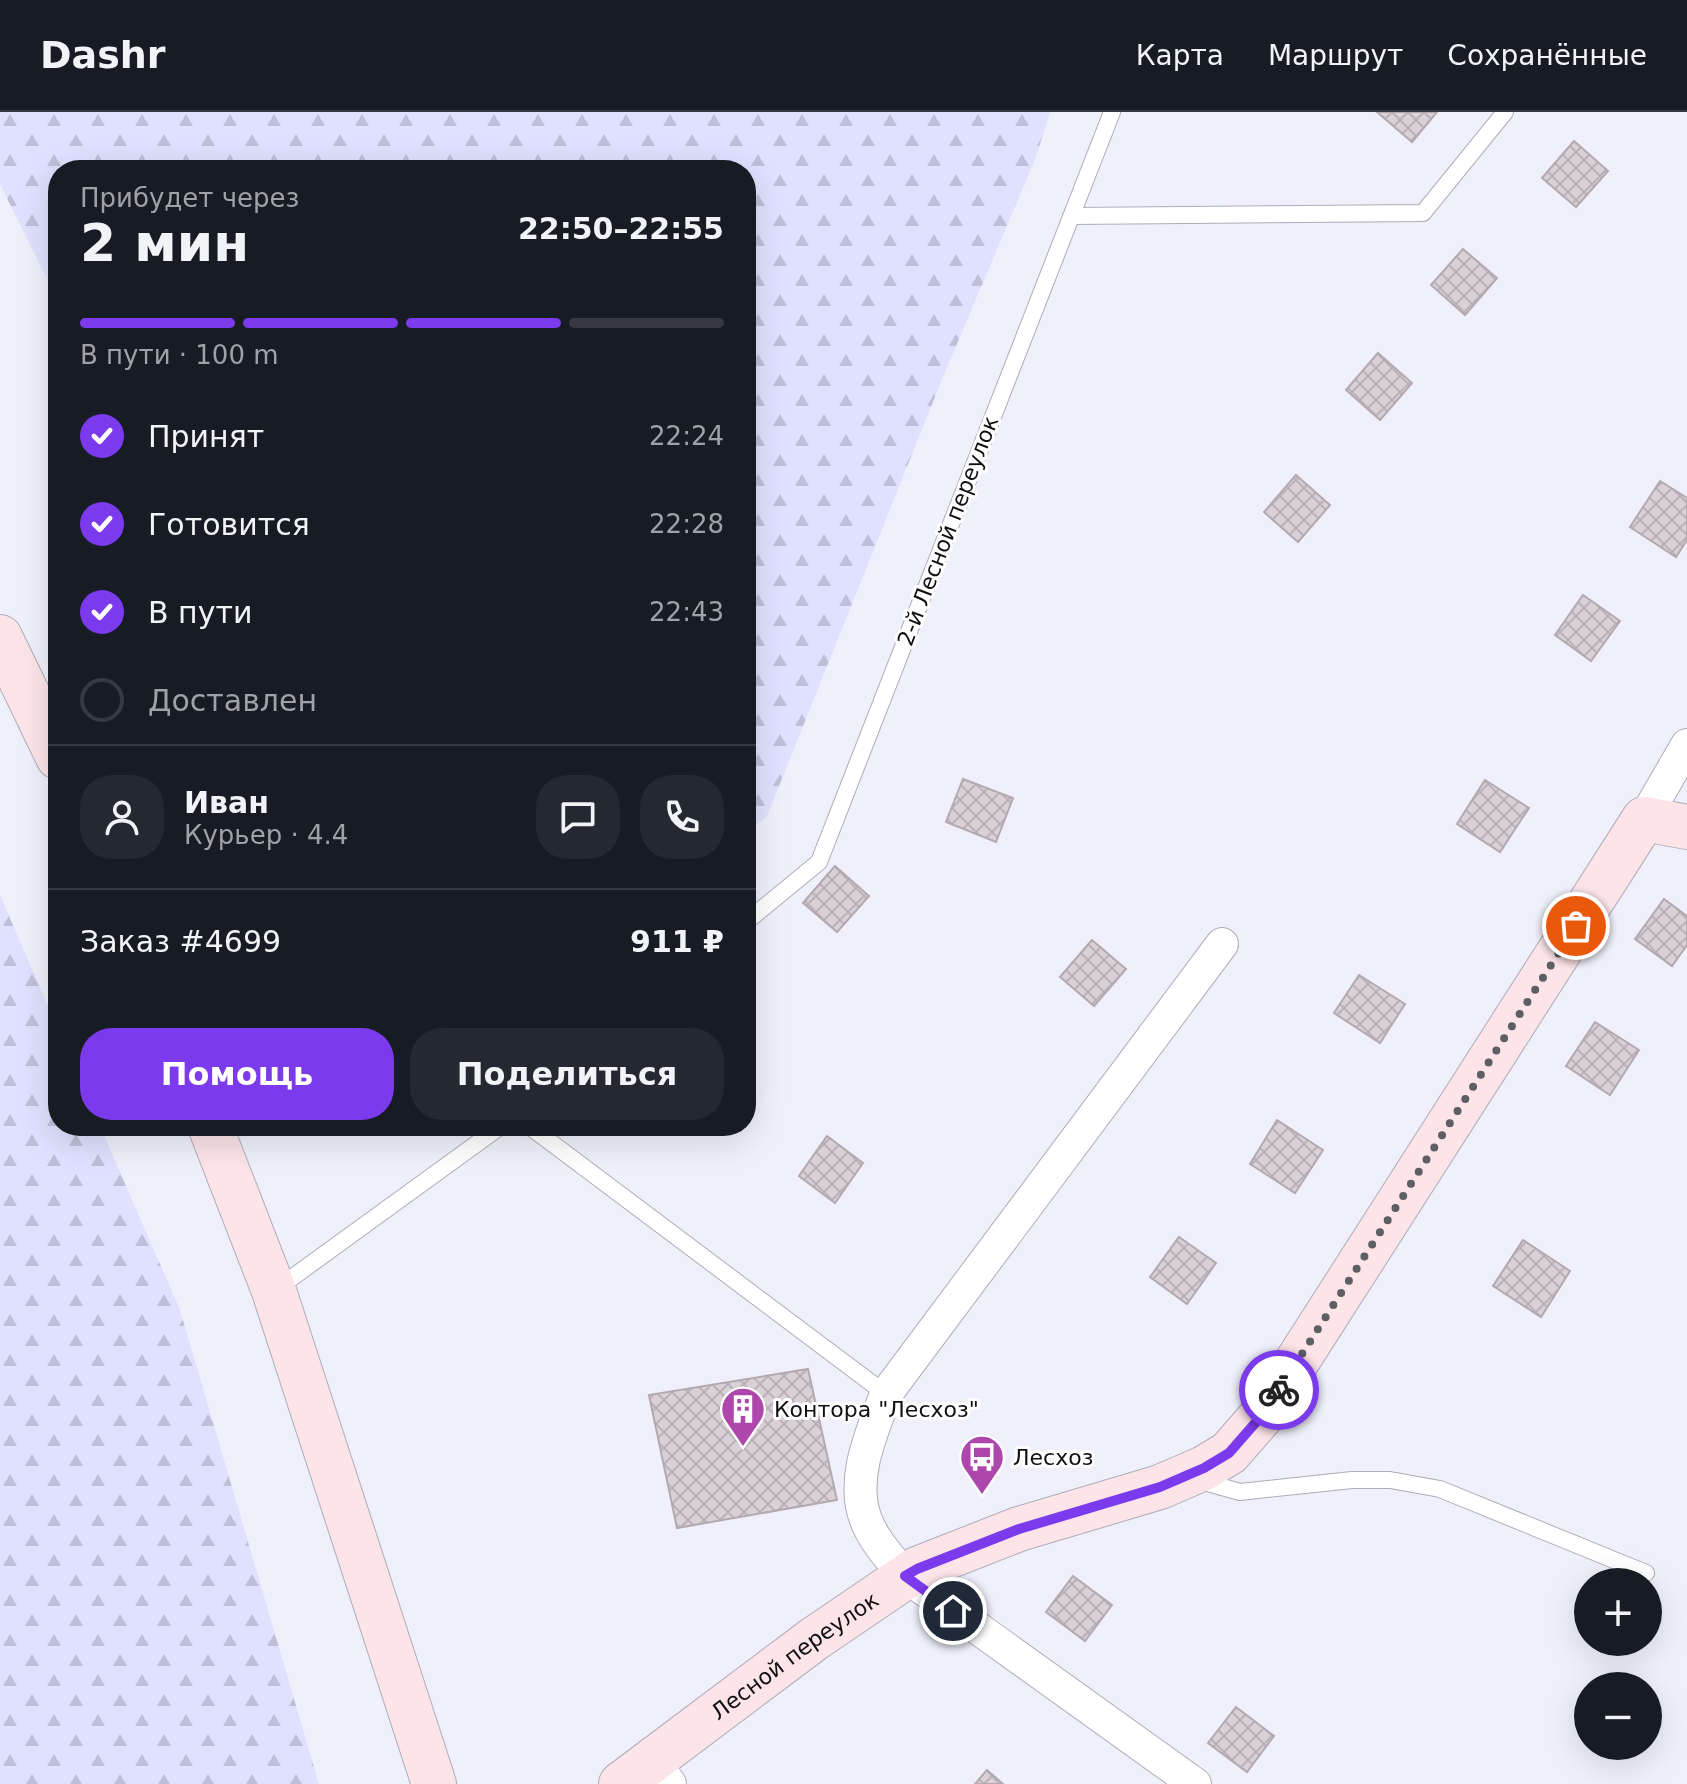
<!DOCTYPE html>
<html lang="ru">
<meta charset="utf-8">
<style>
body{margin:0;font-family:"DejaVu Sans",sans-serif;background:#242831;color:#f1f3f6;height:100vh;display:flex;flex-direction:column;font-size:30px;white-space:nowrap}
*{box-sizing:border-box;margin:0}
p{font-size:26px;color:#9ea1a6}
.icon{flex:none;width:44px;height:44px;fill:none;stroke:currentColor;stroke-width:2;stroke-linecap:round;stroke-linejoin:round}
.map{position:relative;flex:1;overflow:hidden}
.details{position:absolute;left:48px;top:48px;width:708px;height:976px;display:flex;flex-direction:column;background:#171b24;border-radius:32px;box-shadow:0 8px 32px #0002}
.details>*{flex:none}
.controls{position:absolute;left:1574px;top:1456px;display:grid;gap:16px}
.controls a{display:grid;place-items:center;width:88px;height:88px;border-radius:50%;background:#171b24;box-shadow:0 8px 32px #0002;font-size:40px}
.pin{position:absolute;display:grid;place-items:center;width:68px;height:68px;color:#fff;margin:-34px;border:4px solid #fff;border-radius:50%;box-shadow:0 2px 8px #0007}
.courier{position:absolute;display:grid;place-items:center;width:80px;height:80px;margin:-40px;border:6px solid #7c3aed;border-radius:50%;background:#fff;color:#222;box-shadow:0 2px 10px #0007}
.overview em{font-style:normal;font-weight:600}
.overview div{display:flex;flex-direction:column-reverse}
.overview{display:flex;align-items:center;justify-content:space-between;height:136px;padding:0 32px}
h1{font-size:52px;font-weight:600;line-height:60px}
.bar{display:grid;grid-template-columns:repeat(4,1fr);gap:12px 8px;align-content:center;height:96px;padding:0 32px}
.bar i{height:10px;border-radius:6px;background:#363941}
.bar .current{background:#7c3aed}
.bar p{grid-column:span 4}
.line{display:flex;align-items:center;gap:20px;padding:0 32px;border-top:2px solid #363941}
.line div{flex:1}
.round{display:grid;place-items:center;flex:none;width:84px;height:84px;border-radius:32px;background:#242831}
ol{padding:0 32px;list-style:none}
li{display:flex;align-items:center;gap:24px;height:88px}
li p{margin-inline-start:auto}
li .icon{padding:8px;border-radius:50%;background:#7c3aed;color:#fff;stroke-width:4}
li:last-child{color:#9ea1a6}
li i{width:44px;height:44px;border:4px solid #363941;border-radius:50%}
.button{display:flex;gap:16px;margin-top:auto;padding:16px 32px}
.button a{flex:1;height:92px;border-radius:32px;background:#7c3aed;color:#fff;font-size:32px;font-weight:600;line-height:92px;text-align:center}
.button a+a{background:#242831;color:#f1f3f6}
header{display:flex;align-items:center;gap:48px;box-sizing:border-box;height:112px;padding:0 40px;background:#171b24;border-bottom:2px solid #363941}
header strong{font-size:38px}
nav{display:flex;gap:44px;margin-inline-start:auto;font-size:28px}
.map>svg:first-child{display:block}
.forest{fill:url(#forest-firs)}
.building{fill:url(#building-cross-hatch);stroke:#b3a9af;stroke-width:2}
.lines{fill:none;stroke-linecap:round;stroke-linejoin:round}
.lane-casing{stroke:#adadb8;stroke-width:18}
.street-casing{stroke:#adadb8;stroke-width:34}
.secondary-casing{stroke:#adadb8;stroke-width:46}
.lane{stroke:#fff;stroke-width:16}
.street{stroke:#fff;stroke-width:32}
.secondary{stroke:#fce4e9;stroke-width:44}
.done{stroke:#5e5e65;stroke-width:8;stroke-dasharray:0 14.4}
.route{stroke:#7c3aed;stroke-width:10}
.labels{text-anchor:middle;dominant-baseline:central;stroke-width:6;stroke-linejoin:round;paint-order:stroke}
.street-label{font-size:22px;fill:#101014;stroke:#fefefe}
.poi-label{font-size:22px;fill:#101014;stroke:#fefefe;text-anchor:start}
</style>
<header>
<strong>Dashr</strong>
<nav><a>Карта</a><a>Маршрут</a><a>Сохранённые</a></nav>
</header>
<div class="map">
<svg width="1687" height="1672" viewBox="0 0 1687 1672">
<defs>
<pattern id="forest-firs" width="22" height="20" patternUnits="userSpaceOnUse" patternTransform="scale(2)"><rect width="22" height="20" fill="#dfe1fe"/><path d="M5 1l3.5 6h-7zM16 11l3.5 6h-7z" fill="#bec0d9"/></pattern>
<pattern id="building-cross-hatch" width="8" height="8" patternUnits="userSpaceOnUse" patternTransform="scale(2)"><rect width="8" height="8" fill="#dad0d7"/><path d="M0 0l8 8M0 8l8-8" fill="none" stroke="#bab2b8"/></pattern>
</defs>
<rect width="100%" height="100%" fill="#eff0fb"/>
<path class="forest" d="M0,0H1050L1036,45L943,265L767,704L746,721V58H58V189L0,72Z
M0,783L58,917V1014H100L180,1198L319,1672H0Z"/>
<path class="building" d="M1377,0H1437L1412,30Z
M1574,29L1608,59L1576,95L1542,66Z
M1463,137L1497,166L1465,203L1431,173Z
M1378,241L1412,271L1380,308L1346,278Z
M1296,363L1330,393L1298,430L1264,400Z
M1660,369L1687,386V428L1676,445L1630,415Z
M1583,483L1620,509L1591,549L1555,523Z
M963,667L1013,686L996,730L946,710Z
M1485,668L1529,696L1500,740L1457,712Z
M835,754L869,784L837,820L803,791Z
M1664,787L1687,804V833L1672,854L1635,827Z
M1092,828L1126,857L1094,894L1060,865Z
M1359,863L1405,892L1380,931L1334,901Z
M1595,910L1639,938L1610,983L1566,954Z
M1277,1008L1323,1038L1295,1081L1250,1052Z
M827,1024L863,1051L835,1091L799,1064Z
M1179,1125L1216,1151L1187,1192L1150,1165Z
M1523,1128L1570,1159L1541,1205L1493,1174Z
M808,1257L837,1388L677,1416L649,1283Z
M1073,1464L1112,1493L1085,1529L1046,1500Z
M1236,1595L1274,1624L1247,1660L1208,1631Z
M987,1658L1003,1672H975Z"/>
<g class="lines">
<g class="lane-casing">
<path id="lane" d="M1071,104L1423,101L1505,0
M746,810L819,750L1112,0
M529,1014L886,1282
M275,1178L501,1014
M1197,1368L1240,1380L1352,1368H1390L1440,1377L1646,1461"/>
</g>
<g class="street-casing">
<path id="street" d="M1644,707L1687,633
M654,1649L670,1672
M1195,1672L905,1464C891,1447 874,1429 866,1408C850,1367 872,1320 886,1282L1222,832"/>
</g>
<g class="secondary-casing">
<g id="secondary">
<path d="M0,525L58,645"/>
<path d="M210,1014L274,1179L434,1672"/>
<path id="s1" d="M621,1672L814,1527L917,1457L1019,1417L1160,1375L1204,1356L1229,1341L1264,1301L1644,707L1687,715"/>
</g>
</g>
<use href="#lane" class="lane"/>
<use href="#street" class="street"/>
<use href="#secondary" class="secondary"/>
</g>
<g class="lines">
<path class="done" d="M1279,1278L1576,814"/>
<path class="route" d="M953,1499L905,1464L917,1457L1019,1417L1160,1375L1204,1356L1229,1341L1264,1301L1279,1278"/>
</g>
<defs>
<g id="building-pin" transform="scale(2.3)"><path d="M0 17L-7.5 6A9.5 9.5 0 1 1 7.5 6Z" fill="#ad47ab" stroke="#fefefe"/><path d="M-4-6H4V6H1V3H-1V6H-4ZM-2.5-4.3h1.7v1.8h-1.7ZM.8-4.3h1.7v1.8H.8ZM-2.5-1h1.7V.8h-1.7ZM.8-1h1.7V.8H.8Z" fill="#fff"/></g>
<g id="bus-pin" transform="scale(2.3)"><path d="M0 17L-7.5 6A9.5 9.5 0 1 1 7.5 6Z" fill="#ad47ab" stroke="#fefefe"/><path d="M-5-6H5V4H4V6H2V4H-2V6H-4V4H-5ZM-3.5-4V0h7V-4ZM-3.5 1.2v1.5H-2V1.2ZM2 1.2v1.5H3.5V1.2Z" fill="#fff"/></g>
</defs>
<g fill-rule="evenodd">
<use href="#building-pin" x="743" y="1297"/>
<use href="#bus-pin" x="982" y="1345"/>
</g>
<g class="labels">
<g class="street-label">
<text transform="translate(948 419) rotate(-69)">2-й Лесной переулок</text>
<text stroke="none"><textPath href="#s1" startOffset="216">Лесной переулок</textPath></text>
</g>
<g class="poi-label">
<text x="774" y="1297">Контора "Лесхоз"</text>
<text x="1013" y="1345">Лесхоз</text>
</g>
</g>
</svg>
<div class="controls">
<a>+</a>
<a>−</a>
</div>
<div class="pin" style="left:1576px;top:814px;background:#ea580c"><svg class="icon" aria-label="bag" viewBox="0 0 24 24"><path d="M5 8h14l-1 12H6zM9 8a3 3 0 0 1 6 0"/></svg></div>
<div class="pin" style="left:953px;top:1499px;background:#1f2937"><svg class="icon" aria-label="home" viewBox="0 0 24 24"><path d="M3 11l9-7 9 7M6 9v11h12V9"/></svg></div>
<div class="courier" style="left:1279px;top:1278px"><svg class="icon" aria-label="bike" viewBox="0 0 24 24"><circle cx="6" cy="16" r="4"/><circle cx="18" cy="16" r="4"/><path d="M6 16l4-8h5l3 8M10 8l3 8H6M13 5h3"/></svg></div>
<section class="details">
<div class="overview"><div><h1>2 мин</h1><p>Прибудет через</p></div><em>22:50–22:55</em></div>
<div class="bar"><i class="current"></i><i class="current"></i><i class="current"></i><i></i><p>В пути · 100 m</p></div>
<ol>
<li><svg class="icon" aria-label="check" viewBox="0 0 24 24"><path d="M5 12l5 5 9-10"/></svg>Принят<p>22:24</p></li>
<li><svg class="icon" aria-label="check" viewBox="0 0 24 24"><path d="M5 12l5 5 9-10"/></svg>Готовится<p>22:28</p></li>
<li><svg class="icon" aria-label="check" viewBox="0 0 24 24"><path d="M5 12l5 5 9-10"/></svg>В пути<p>22:43</p></li>
<li><i></i>Доставлен</li>
</ol>
<div class="line" style="height:144px"><a class="round"><svg class="icon" aria-label="person" viewBox="0 0 24 24"><circle cx="12" cy="8" r="4"/><path d="M4 21q1-7 8-7t8 7"/></svg></a><div><b>Иван</b><p>Курьер · 4.4</p></div><a class="round"><svg class="icon" aria-label="chat" viewBox="0 0 24 24"><path d="M4 5h16v11H9l-5 4z"/></svg></a><a class="round"><svg class="icon" aria-label="phone" viewBox="0 0 24 24"><path d="M5 4h4l2 5-3 2q2 4 5 5l2-3 5 2v4C11 20 4 13 5 4z"/></svg></a></div>
<div class="line" style="height:104px"><div>Заказ #4699</div><b>911 ₽</b></div>
<div class="button"><a>Помощь</a><a>Поделиться</a></div>
</section>
</div>
